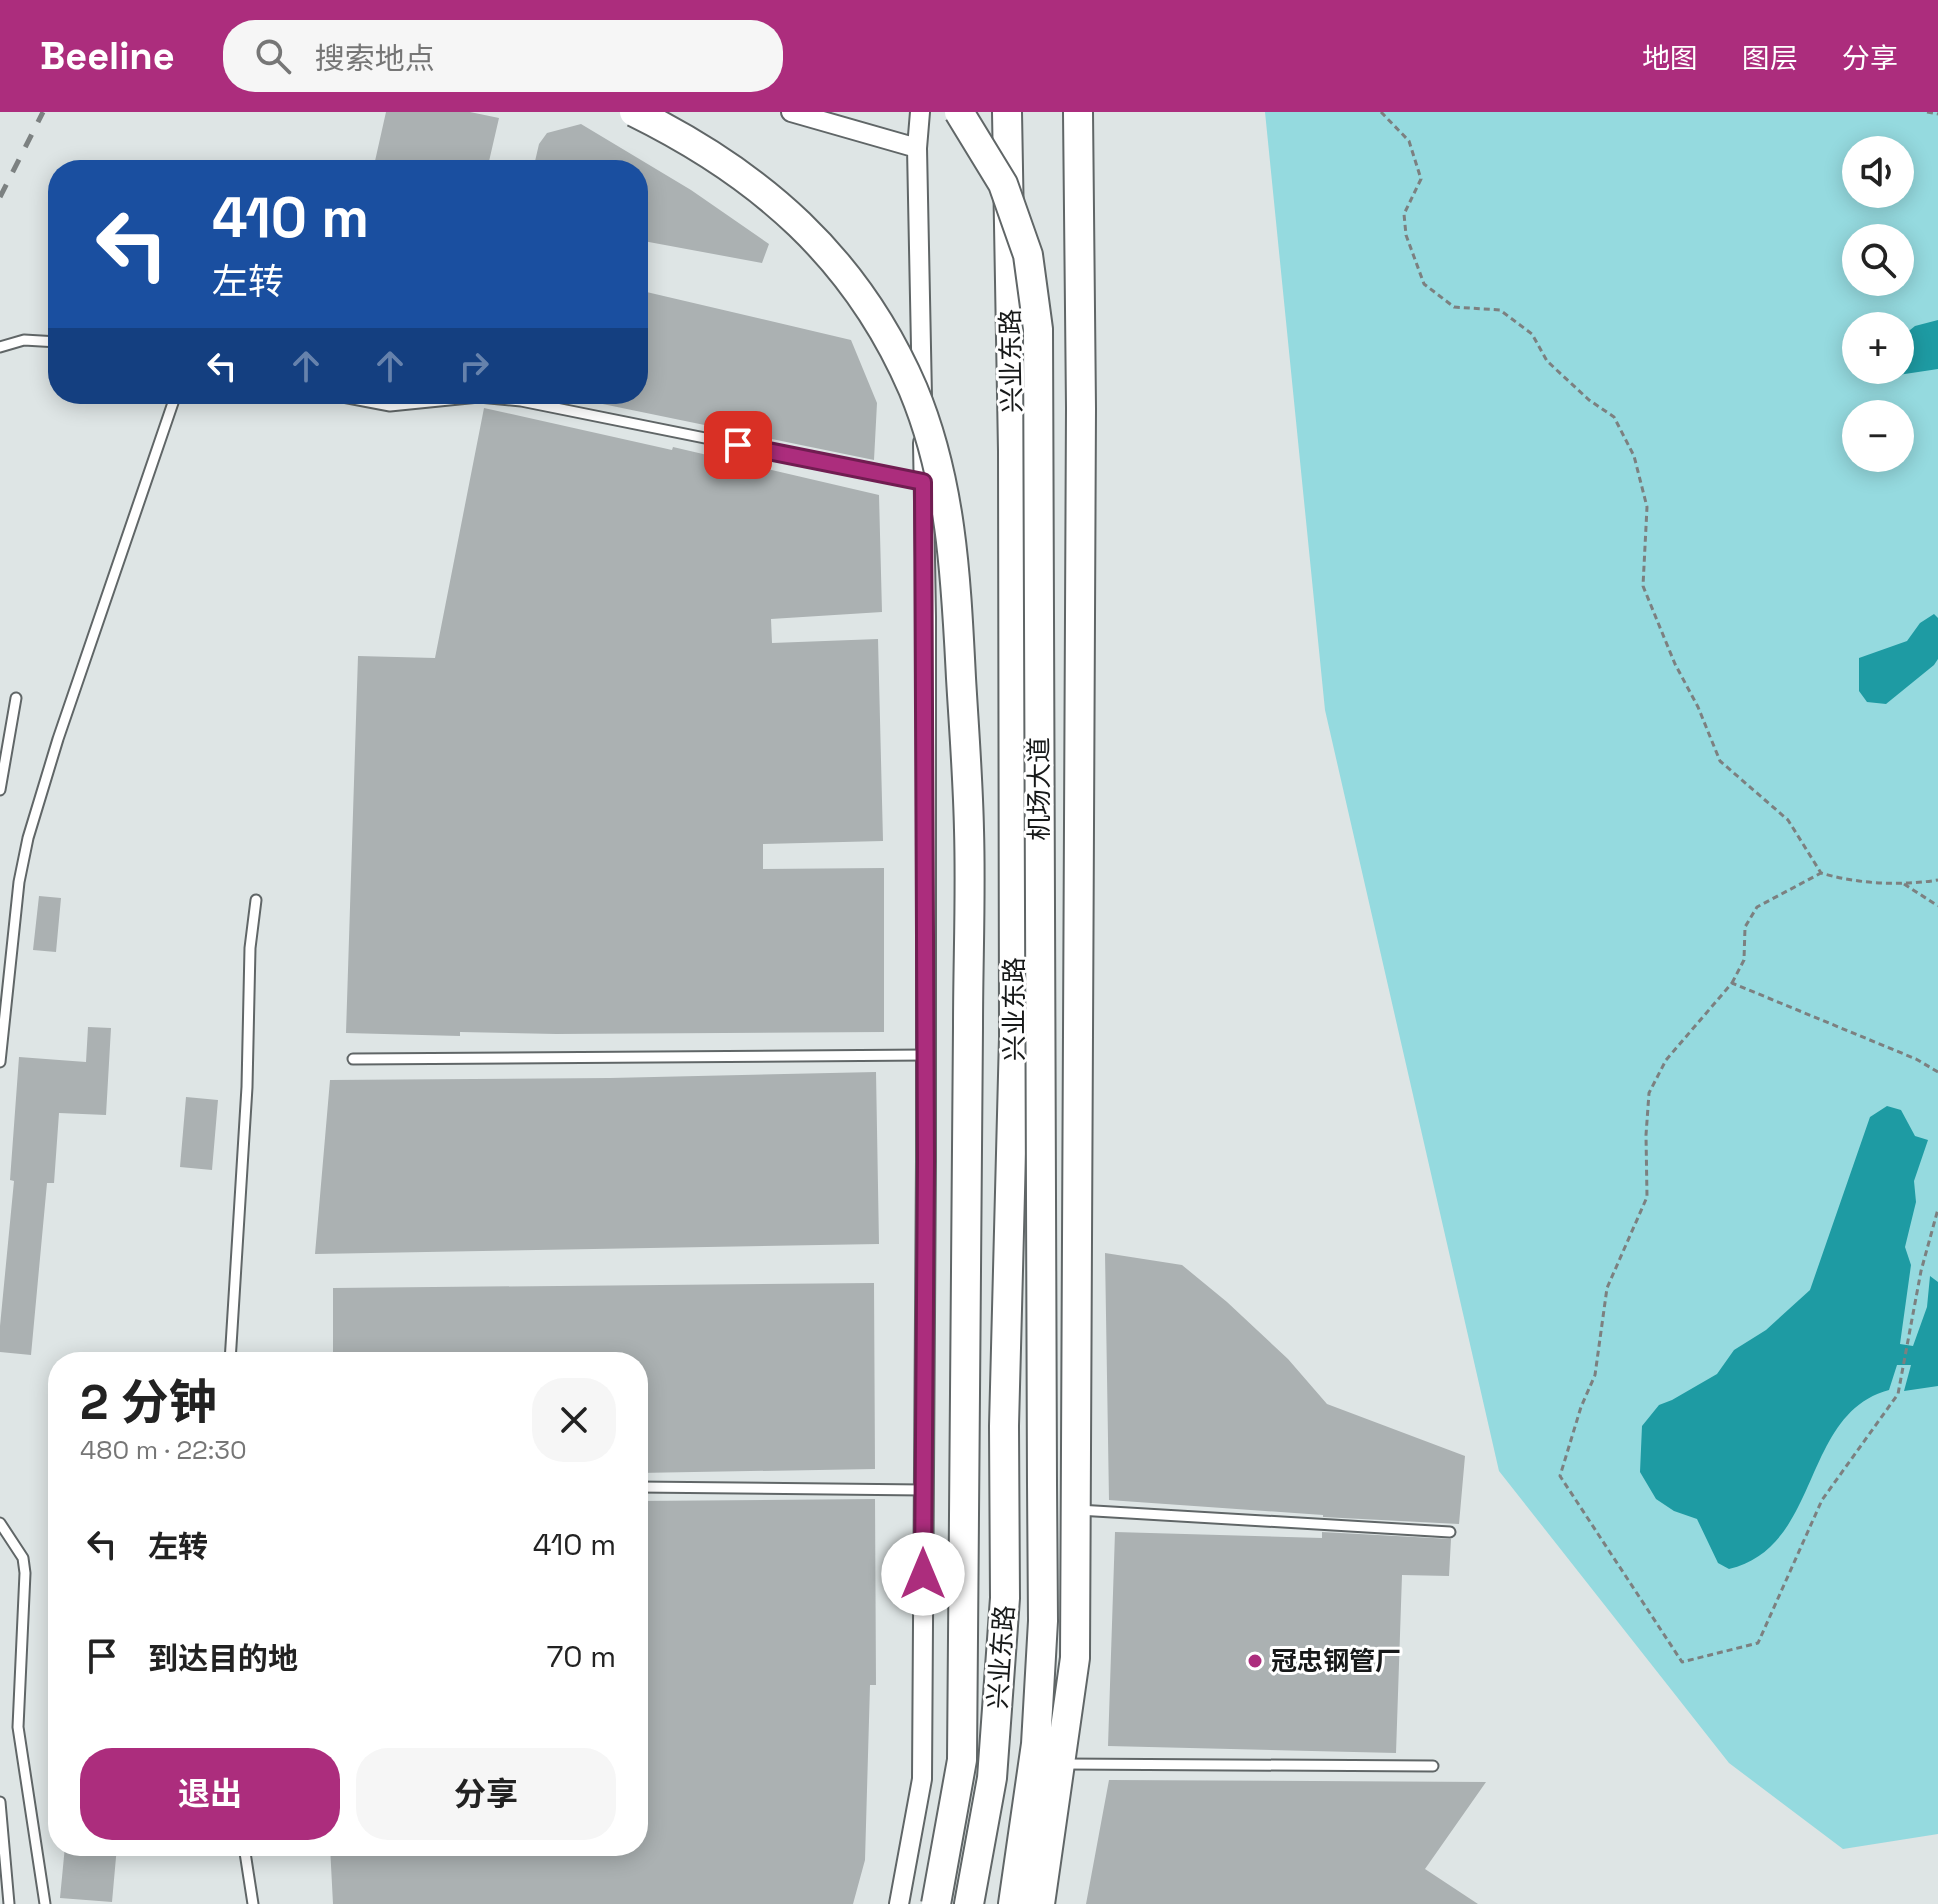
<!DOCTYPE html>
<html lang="zh">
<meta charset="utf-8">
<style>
:root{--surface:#fff;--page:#f6f6f6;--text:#222;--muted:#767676;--accent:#ac2d7d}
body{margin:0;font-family:"Space Grotesk","Noto Sans SC",sans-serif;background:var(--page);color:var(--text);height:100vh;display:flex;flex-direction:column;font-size:30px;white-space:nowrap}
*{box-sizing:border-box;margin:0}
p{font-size:26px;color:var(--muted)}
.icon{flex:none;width:44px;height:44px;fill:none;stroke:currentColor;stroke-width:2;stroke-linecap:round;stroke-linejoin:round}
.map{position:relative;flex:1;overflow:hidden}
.panel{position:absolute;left:48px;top:1240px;width:600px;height:504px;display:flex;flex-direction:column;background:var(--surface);border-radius:32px;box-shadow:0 4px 20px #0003}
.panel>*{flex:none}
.guide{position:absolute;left:48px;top:48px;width:600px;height:244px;border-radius:32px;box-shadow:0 4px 20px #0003;background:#1a4fa0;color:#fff;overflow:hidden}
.fabs{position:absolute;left:1842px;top:24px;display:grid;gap:16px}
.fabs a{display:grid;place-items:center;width:72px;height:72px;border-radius:50%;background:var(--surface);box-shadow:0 4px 20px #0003;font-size:40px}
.pin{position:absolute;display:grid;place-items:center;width:68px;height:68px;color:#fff;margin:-34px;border-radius:16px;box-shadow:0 4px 12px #0006}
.me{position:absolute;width:88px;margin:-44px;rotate:0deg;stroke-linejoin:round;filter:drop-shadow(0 0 6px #0008)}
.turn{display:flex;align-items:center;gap:28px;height:168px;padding:0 32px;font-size:36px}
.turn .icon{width:104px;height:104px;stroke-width:2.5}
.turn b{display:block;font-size:56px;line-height:68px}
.lanes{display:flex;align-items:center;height:76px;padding:0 32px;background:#0003;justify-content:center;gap:40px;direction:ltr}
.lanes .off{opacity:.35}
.round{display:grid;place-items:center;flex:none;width:84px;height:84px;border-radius:32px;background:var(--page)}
.headline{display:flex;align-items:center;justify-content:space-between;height:136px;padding:0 32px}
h1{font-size:48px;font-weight:700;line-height:60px}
.button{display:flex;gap:16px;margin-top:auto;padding:16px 32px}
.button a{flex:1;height:92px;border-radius:32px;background:var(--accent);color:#fff;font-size:32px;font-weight:700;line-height:92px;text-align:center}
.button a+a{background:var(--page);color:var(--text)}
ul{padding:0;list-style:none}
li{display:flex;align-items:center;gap:24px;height:112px;padding:0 32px}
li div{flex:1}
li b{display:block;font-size:30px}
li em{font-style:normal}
header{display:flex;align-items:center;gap:48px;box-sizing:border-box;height:112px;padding:0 40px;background:var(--accent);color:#fff}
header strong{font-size:38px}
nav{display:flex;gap:44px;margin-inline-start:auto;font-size:28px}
.search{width:560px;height:72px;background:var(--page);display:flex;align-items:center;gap:20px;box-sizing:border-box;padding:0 28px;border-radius:32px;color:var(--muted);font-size:30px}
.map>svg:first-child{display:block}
.green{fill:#95dadf;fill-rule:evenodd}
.water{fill:#1e9ba3}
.building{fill:#abb1b2}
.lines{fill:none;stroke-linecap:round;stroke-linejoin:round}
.service-casing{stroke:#606667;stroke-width:13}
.minor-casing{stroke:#606667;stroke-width:22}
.primary-casing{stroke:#606667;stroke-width:32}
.path{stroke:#7c8080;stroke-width:3;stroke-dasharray:6 4;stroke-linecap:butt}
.service{stroke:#fff;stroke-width:9}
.minor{stroke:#fff;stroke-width:18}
.primary{stroke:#fff;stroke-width:28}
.rail{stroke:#7c8181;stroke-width:5;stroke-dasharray:14 14;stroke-linecap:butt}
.primary-bridge-casing{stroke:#606667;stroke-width:32;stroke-linecap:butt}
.primary-bridge{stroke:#fff;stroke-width:28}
.route-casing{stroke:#701d51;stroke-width:20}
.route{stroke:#ac2d7d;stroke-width:14}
.poi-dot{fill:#ac2d7d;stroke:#fff;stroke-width:3}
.labels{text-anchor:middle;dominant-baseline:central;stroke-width:6;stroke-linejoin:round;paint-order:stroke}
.street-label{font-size:26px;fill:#171919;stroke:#fff}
.poi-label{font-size:26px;font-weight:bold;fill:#171919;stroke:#fff;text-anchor:start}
</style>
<header>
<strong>Beeline</strong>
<div class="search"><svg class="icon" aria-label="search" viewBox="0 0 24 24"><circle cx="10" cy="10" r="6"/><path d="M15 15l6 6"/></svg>搜索地点</div>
<nav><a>地图</a><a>图层</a><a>分享</a></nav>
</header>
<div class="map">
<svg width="1938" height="1792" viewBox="0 0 1938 1792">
<rect width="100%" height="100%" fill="#dee5e5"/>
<path class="green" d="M1265 0H1938V1722L1843 1737 1729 1651 1499 1359 1325 598ZM1856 38H1900V82H1856ZM1856 126H1900V170H1856ZM1856 214H1900V258H1856ZM1856 302H1900V346H1856Z"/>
<path class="water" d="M1938 208V257L1865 268 1870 258H1900V226L1915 214Z
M1934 502 1938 506V547L1934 553 1886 592 1867 590 1859 579V546L1907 529 1920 511Z
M1887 994 1901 998 1915 1024 1928 1028 1914 1069 1916 1090 1905 1135 1911 1153 1900 1232 1913 1234 1927 1195 1930 1164 1938 1170V1274L1904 1279 1911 1253H1897L1889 1278C1800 1302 1823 1434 1729 1457L1718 1451 1697 1407 1674 1399 1656 1387 1640 1360 1642 1314 1659 1293 1672 1288 1717 1262 1734 1238 1766 1218 1810 1178 1870 1005Z"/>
<path class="building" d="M386 0H470L499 6 487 58H373Z
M581 12 691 78 769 132 762 151 638 128V58H533L539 32 547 21Z
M638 178 851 228 877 291 874 348 588 289 589 282H638Z
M484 296 672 338 673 335 879 383 882 500 771 507 772 531 878 527 883 729 763 732V757L884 756V920L556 922 460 920V924L346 921 358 544 435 546Z
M39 784 61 786 56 840 33 838Z
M88 915 111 916 106 1003 59 1001 54 1071H47L31 1243 0 1240V1214L14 1069 10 1068 19 945 86 950Z
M876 960 879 1132 315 1142 330 968 610 966Z
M186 985 218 988 212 1058 180 1055Z
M1105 1141 1182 1153 1227 1190 1288 1247 1327 1292 1465 1344 1459 1412 1323 1405V1403L1109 1388Z
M874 1171 875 1357 638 1361V1250H333V1176Z
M875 1387 876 1573H870L865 1748 853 1792H333L330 1734H638V1389Z
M1115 1420 1322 1426V1420L1451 1427 1449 1464 1402 1463 1396 1641 1108 1634Z
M1109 1668 1486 1670 1425 1757 1478 1792H1086Z
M65 1734H117L112 1790 60 1786Z"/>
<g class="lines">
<defs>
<path id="service" d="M0 235 24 228 58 230
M327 282 390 294 479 285 521 289 923 370
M0 678 16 586
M353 947 926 943
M0 950 19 770 28 726 58 627 176 282
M230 1250 247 975 250 836 256 788
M638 1375 923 1378
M1078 1398 1450 1420
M0 1411 23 1446 25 1461 18 1615 45 1792
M1064 1652 1433 1654
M0 1690 9 1792
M244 1734 253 1792"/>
<path id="minor" d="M791 0 917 36
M920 0 917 36 922 285
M899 1792 922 1667 926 1049V505L923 331"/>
<path id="primary" d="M969 1792 992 1666 1005 1486 1004 1314 1014 925 1013 339 1007 0
M1013 1792 1036 1632 1043 1509 1042 1371
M1040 1792 1075 1546 1081 296 1078 0"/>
</defs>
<use href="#service" class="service-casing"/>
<use href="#minor" class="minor-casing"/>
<use href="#primary" class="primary-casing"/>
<path class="path" d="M1381 0 1409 29 1421 67 1404 102 1406 123 1424 172 1454 195 1500 198 1532 222 1547 249 1589 288 1614 305 1634 344 1647 395 1643 474 1675 552 1698 595 1720 649 1788 708 1821 761C1858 772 1900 774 1938 768
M1927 0 1938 2
M1904 772 1938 794
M1732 871 1744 848 1745 815 1757 795 1821 761
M1938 960 1916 947 1732 871 1666 948 1649 981 1646 1023 1647 1085 1607 1176 1595 1263 1581 1295 1560 1364 1682 1550 1758 1531 1822 1388 1898 1282 1921 1159 1938 1097"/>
<use href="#service" class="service"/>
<use href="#minor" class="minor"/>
<use href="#primary" class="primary"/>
<path class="rail" d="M0 85 43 0"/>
<defs>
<path id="primary-bridge" d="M634 0C760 62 856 145 913 277 952 370 956 468 961 566 964 617 968 668 969 718 971 784 968 850 968 915 966 1159 964 1404 962 1648L936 1792
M959 0 1003 72 1028 143 1038 217 1042 1371"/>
</defs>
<use href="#primary-bridge" class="primary-bridge-casing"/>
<use href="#primary-bridge" class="primary-bridge"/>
</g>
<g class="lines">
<defs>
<path id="route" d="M738 333 923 370 926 1049 923 1462"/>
</defs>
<use href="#route" class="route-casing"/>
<use href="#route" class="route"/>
</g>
<circle class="poi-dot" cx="1255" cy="1549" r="8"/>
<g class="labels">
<g class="street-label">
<text transform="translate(1011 249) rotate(-91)">兴业东路</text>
<text transform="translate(1039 677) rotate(-90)">机场大道</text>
<text transform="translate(1014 897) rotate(-90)">兴业东路</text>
<text transform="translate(1001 1545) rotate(-86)">兴业东路</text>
</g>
<g class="poi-label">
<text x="1271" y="1549">冠忠钢管厂</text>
</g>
</g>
</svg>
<div class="fabs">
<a><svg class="icon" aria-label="sound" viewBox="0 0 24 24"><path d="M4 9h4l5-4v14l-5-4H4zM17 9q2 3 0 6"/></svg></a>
<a><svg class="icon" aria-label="search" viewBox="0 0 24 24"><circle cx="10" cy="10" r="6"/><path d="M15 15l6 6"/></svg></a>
<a>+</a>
<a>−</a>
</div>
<div class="pin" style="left:738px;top:333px;background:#d93025"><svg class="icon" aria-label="arrive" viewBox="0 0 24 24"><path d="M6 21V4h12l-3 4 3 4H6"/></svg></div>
<svg class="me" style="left:923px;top:1462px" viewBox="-20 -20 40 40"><circle r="19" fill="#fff"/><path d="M0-13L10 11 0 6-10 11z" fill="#ac2d7d"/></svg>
<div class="guide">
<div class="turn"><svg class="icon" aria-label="left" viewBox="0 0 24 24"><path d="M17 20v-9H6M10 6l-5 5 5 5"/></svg><div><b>410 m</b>左转</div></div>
<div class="lanes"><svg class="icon" aria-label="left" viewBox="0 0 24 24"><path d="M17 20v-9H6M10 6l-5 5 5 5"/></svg><svg class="icon off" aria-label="ahead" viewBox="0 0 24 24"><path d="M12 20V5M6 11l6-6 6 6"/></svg><svg class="icon off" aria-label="ahead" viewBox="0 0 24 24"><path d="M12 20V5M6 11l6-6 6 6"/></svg><svg class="icon off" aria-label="right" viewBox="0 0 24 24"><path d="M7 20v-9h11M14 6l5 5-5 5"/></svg></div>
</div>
<section class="panel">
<div class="headline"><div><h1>2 分钟</h1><p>480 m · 22:30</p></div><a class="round"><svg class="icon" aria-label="close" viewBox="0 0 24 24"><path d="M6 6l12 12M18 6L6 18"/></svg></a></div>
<ul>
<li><svg class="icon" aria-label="left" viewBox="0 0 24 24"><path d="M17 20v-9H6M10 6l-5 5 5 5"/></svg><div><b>左转</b></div><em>410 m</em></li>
<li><svg class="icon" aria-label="arrive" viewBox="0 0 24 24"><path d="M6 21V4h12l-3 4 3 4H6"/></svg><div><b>到达目的地</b></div><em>70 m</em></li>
</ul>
<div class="button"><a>退出</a><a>分享</a></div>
</section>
</div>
